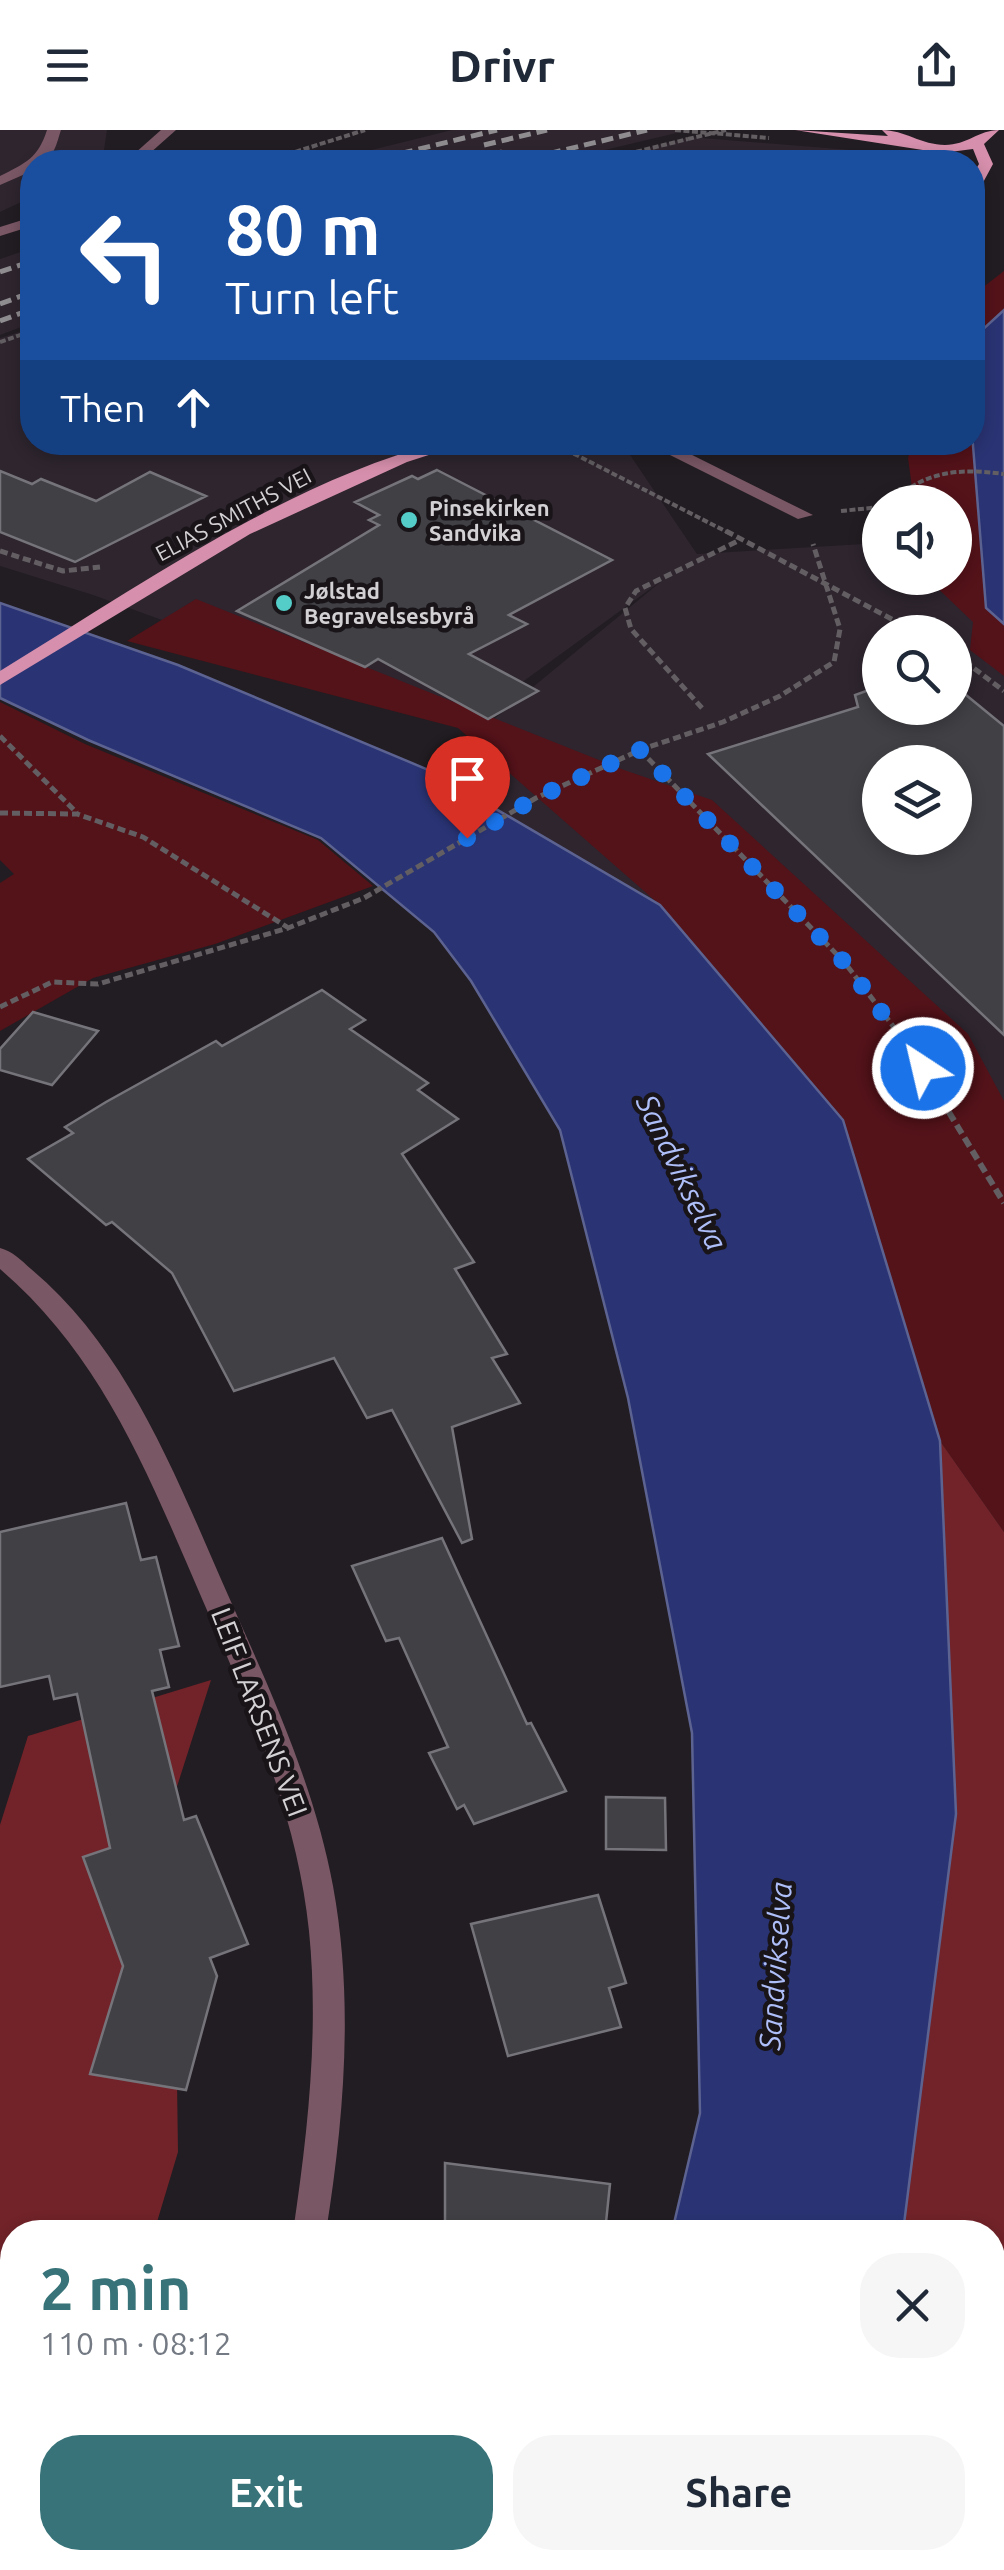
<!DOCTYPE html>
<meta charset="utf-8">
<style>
:root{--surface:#fff;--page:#f6f6f7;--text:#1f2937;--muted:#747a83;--accent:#377378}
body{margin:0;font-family:Ubuntu,sans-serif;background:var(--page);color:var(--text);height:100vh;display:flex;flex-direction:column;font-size:38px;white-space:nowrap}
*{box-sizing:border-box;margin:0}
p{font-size:32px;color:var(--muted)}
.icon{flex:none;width:55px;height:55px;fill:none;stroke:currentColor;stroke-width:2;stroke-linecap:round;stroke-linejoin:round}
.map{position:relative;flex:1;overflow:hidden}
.side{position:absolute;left:0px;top:2090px;width:1005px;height:350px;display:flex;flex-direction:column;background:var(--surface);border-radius:40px 40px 0 0;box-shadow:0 5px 15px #0003}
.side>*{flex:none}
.guide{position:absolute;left:20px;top:20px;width:965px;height:305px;border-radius:40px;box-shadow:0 5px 15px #0003;background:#1a4fa0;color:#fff;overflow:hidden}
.tools{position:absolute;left:862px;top:355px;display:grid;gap:20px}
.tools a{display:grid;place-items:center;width:110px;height:110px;border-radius:50%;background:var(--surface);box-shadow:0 5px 15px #0003;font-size:50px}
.pin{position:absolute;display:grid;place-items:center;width:85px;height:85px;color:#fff;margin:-102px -42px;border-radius:50% 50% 50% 0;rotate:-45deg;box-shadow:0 0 10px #0007}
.pin .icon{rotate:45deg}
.me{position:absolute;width:110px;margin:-55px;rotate:325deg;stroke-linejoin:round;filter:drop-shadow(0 0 8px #0008)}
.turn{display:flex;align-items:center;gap:35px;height:210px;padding:0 40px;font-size:45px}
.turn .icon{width:130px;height:130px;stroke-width:2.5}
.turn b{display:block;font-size:70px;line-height:85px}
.then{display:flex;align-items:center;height:95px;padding:0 40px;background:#0003;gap:20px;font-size:38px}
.round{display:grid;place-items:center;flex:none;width:105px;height:105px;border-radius:40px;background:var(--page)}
.overview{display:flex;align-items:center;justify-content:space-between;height:170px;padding:0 40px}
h1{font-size:60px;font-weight:700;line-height:75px;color:var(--accent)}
.action{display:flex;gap:20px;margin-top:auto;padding:20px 40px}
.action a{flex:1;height:115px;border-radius:40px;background:var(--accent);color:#fff;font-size:40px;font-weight:700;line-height:115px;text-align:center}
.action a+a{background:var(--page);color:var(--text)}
header{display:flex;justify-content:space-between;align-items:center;height:130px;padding:0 40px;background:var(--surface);font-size:45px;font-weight:700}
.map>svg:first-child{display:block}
.built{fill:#2e252e;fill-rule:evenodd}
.green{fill:#541219}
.forest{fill:#712329}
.water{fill:#2a3474;stroke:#5d6391;stroke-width:2.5}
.building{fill:#414045;stroke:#76747b;stroke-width:2.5;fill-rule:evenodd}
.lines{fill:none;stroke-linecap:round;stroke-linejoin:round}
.path-far2{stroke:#625e62;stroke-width:4;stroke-dasharray:6 2.5;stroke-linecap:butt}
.path-far1{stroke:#625e62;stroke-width:5;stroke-dasharray:8 4;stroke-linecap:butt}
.path{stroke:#625e62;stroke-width:6;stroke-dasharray:10 5;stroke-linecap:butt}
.minor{fill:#7a5765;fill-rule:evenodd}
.major{fill:#d68fac;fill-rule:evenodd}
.rail{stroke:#908d90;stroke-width:5;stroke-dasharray:12 6;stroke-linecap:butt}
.path-bridge{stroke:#625e62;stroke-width:4;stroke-dasharray:6 2.5;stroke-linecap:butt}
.route{stroke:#1a73e8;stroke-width:18;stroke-dasharray:0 32.4}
.poi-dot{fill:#54cdc8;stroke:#181418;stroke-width:4}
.labels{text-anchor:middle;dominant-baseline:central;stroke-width:9;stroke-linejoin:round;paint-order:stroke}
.far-poi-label{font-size:22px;font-weight:bold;fill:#d4d1d4;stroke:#181418;text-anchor:start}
.far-street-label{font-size:22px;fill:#d4d1d4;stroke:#181418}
.street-label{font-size:28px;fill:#d4d1d4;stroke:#181418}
.water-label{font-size:30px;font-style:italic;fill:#aebef8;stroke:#181418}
</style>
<header><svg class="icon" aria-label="menu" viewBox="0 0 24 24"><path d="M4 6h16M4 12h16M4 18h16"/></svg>Drivr<svg class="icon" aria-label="share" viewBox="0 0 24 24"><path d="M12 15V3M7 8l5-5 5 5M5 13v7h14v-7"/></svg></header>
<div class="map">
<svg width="1004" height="2440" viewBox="0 0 1004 2440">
<rect width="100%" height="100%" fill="#221d22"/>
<path class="built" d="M0 0H107L104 20 92 32H32V67L0 82Z
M452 0H689L555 32H323Z
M690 7 876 22 889 32H596Z
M32 118V193L0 205V129Z
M32 198V312L622 313 697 424 880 413V448H955L979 406 986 478 1004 494V1402L940 1311 843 990 660 775 431 641 664 449 459 598 93 465 0 436V208ZM880 502H955V578H880ZM880 632H955V708H880Z"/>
<path class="green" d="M1004 141V180L980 201 973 278V165Z
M973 303 986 478 1004 494V546L970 520 973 492 927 448H955V372H914L908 328 913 313 972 312Z
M196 469 624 640 712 670 968 904 1004 971V1402L940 1311 843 990 660 775 458 598 127 511Z
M0 572 85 614 318 710 373 756 215 814 93 848 0 901V753L14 744 0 730Z"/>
<path class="forest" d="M940 1311 1004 1402V2440H858L861 2428H992V2102H903L956 1684Z
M211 1550 173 1669 178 2022 154 2102H12V2428H58L55 2440H0V1695L28 1606Z"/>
<path class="water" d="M1004 180V494L986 478 972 303 981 201Z
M0 473 178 535 431 641 660 775 843 990 940 1311 956 1684 903 2102H672L700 1983 692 1603 628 1268 560 1000 471 851 434 802 321 708 88 610 0 568Z
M595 2428H861L858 2440H592Z"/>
<path class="building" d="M437 340 612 430 509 485 527 494 469 524 538 561 488 589 378 529 365 537 237 481 379 395 369 390 379 385 355 372 412 346 418 349Z
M0 341 32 354 41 349 96 371 150 342 206 366 75 432 0 402Z
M880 556V578H955V556L1004 596V905L708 624 858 577 855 565ZM880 632H955V708H880Z
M322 860 365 890 350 899 428 953 418 960 458 989 402 1024 474 1132 455 1139 507 1224 492 1228 520 1273 452 1297 472 1409 462 1413 392 1280 367 1288 334 1228 234 1261 172 1143 112 1092 106 1095 28 1029 73 1003 65 997 106 972 216 911 222 916Z
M33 882 98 901 52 955 0 940V919Z
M126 1373 141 1430 156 1427 179 1516 160 1520 169 1557 152 1561 184 1690 196 1686 248 1814 210 1828 217 1846 186 1960 90 1944 123 1836 83 1727 110 1718 77 1564 54 1569 49 1546 0 1557V1402Z
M442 1408 527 1594 531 1593 566 1661 474 1694 464 1675 457 1679 429 1623 448 1617 399 1508 386 1511 352 1436Z
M606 1667 665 1668 666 1720 606 1719Z
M598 1765 626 1853 609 1858 621 1897 508 1926 471 1794Z
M445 2033 610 2054 605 2102H445Z"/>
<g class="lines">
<path class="path-far2" d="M675 0 769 8
M263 32 365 0
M595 32 688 9
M0 212 32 201
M551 312 731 404
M890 372C927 341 957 338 1004 344
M841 381 880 377"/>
<path class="path-far1" d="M726 401 916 502
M0 421 63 441 100 437
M955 524 1004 561
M702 578 631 499 625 478 636 461 740 410
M0 606 77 683
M640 620 845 833 912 921
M0 683 77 684 143 707 287 797
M0 877 52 852 98 854 288 798 364 768 536 668 640 620 723 592 780 566 834 532 840 499 813 414"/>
<path class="path" d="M910 918 1004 1073"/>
<path class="minor" d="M47 0H61C55 18 54 32 32 32V41L0 55V46C26 33 38 28 47 0Z
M161 0H176L140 32H125Z
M32 87V96L0 106V97Z
M644 312H666L813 385 798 389Z
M0 1118C12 1121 21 1130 31 1139 130 1222 177 1350 228 1465 270 1560 314 1654 333 1756 354 1870 344 1989 326 2102H293C308 2002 319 1901 309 1801 297 1684 249 1577 203 1471 150 1349 104 1228 0 1139Z
M233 2428H269L267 2440H231Z"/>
<path class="major" d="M795 0 888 6 882 0C904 0 922 15 945 15 967 15 979 0 999 0L984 14 993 34 979 60 972 64V46L979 34 973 19 942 23Z
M440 312H469L407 332 250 404 0 555V541C140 456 281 355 440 312Z"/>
<path class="rail" d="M484 15 547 0
M366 32 497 0
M460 32 502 22
M514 32 647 0
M0 142 32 131
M0 174 32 162
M0 191 32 179"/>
<path class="path-bridge" d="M688 9 726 0"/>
</g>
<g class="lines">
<path class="route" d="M467 708 536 668 640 620 845 833 923 938"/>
</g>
<g class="poi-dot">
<circle cx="409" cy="390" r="10"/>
<circle cx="284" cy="473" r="10"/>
</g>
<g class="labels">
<g class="far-poi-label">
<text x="429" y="377">Pinsekirken<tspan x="429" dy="25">Sandvika</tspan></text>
<text x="304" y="460">Jølstad<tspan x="304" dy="25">Begravelsesbyrå</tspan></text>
</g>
<g class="far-street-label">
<text transform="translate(233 384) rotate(-28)">ELIAS SMITHS VEI</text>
</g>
<g class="street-label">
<text transform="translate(260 1582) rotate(69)">LEIF LARSENS VEI</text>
</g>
<g class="water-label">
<text transform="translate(682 1042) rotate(64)">Sandvikselva</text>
<text transform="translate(775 1836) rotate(-86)">Sandvikselva</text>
</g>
</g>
</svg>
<div class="tools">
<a><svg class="icon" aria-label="sound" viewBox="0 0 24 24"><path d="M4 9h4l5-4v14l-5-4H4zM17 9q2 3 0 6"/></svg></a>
<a><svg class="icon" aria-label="search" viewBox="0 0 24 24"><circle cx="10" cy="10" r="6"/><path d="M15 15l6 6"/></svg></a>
<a><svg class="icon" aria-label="layers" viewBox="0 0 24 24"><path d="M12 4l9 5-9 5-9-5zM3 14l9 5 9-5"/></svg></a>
</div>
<div class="pin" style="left:467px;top:708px;background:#d93025"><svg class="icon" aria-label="arrive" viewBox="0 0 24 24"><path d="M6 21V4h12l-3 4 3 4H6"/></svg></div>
<svg class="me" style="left:923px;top:938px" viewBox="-20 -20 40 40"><circle r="17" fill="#1a73e8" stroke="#fff" stroke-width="3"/><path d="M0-11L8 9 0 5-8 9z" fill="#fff"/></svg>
<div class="guide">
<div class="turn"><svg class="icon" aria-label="left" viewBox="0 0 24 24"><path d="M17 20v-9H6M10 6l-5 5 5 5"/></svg><div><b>80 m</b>Turn left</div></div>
<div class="then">Then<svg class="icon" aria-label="ahead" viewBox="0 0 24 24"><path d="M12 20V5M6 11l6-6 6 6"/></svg></div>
</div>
<section class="side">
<div class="overview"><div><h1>2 min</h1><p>110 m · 08:12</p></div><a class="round"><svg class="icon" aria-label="close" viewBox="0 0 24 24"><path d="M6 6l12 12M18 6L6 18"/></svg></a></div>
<div class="action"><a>Exit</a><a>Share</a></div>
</section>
</div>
